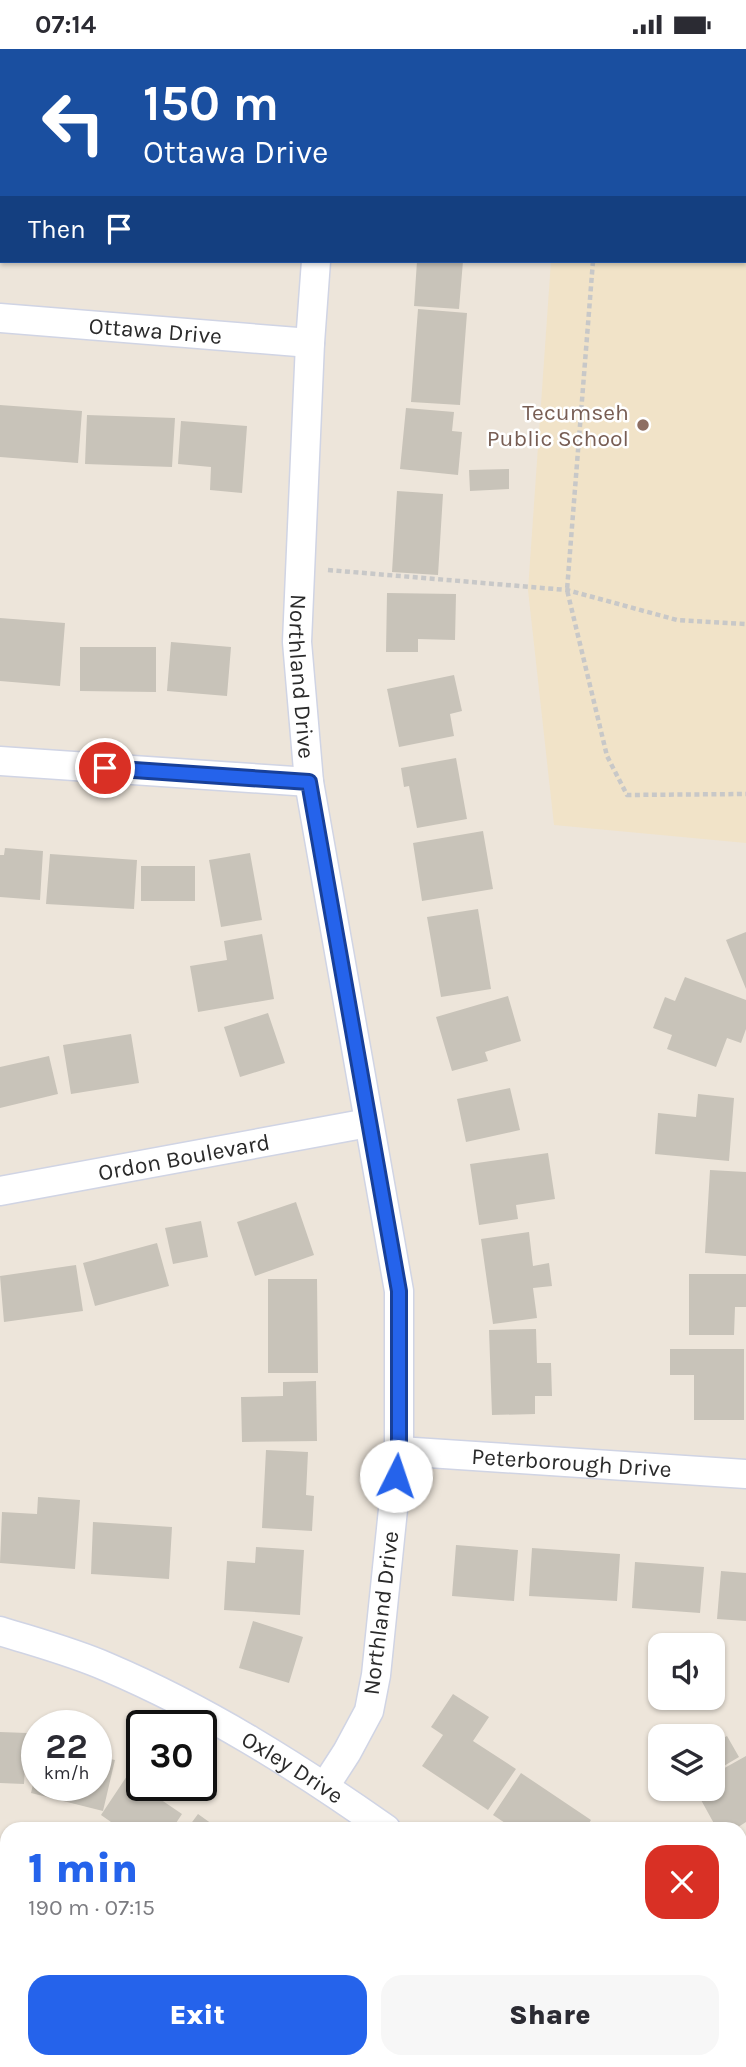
<!DOCTYPE html>
<meta charset="utf-8">
<style>
:root{--surface:#fff;--page:#f7f7f7;--text:#2b2b33;--muted:#7c7c81;--accent:#2563eb}
body{margin:0;font-family:Karla,sans-serif;background:var(--page);color:var(--text);height:100vh;display:flex;flex-direction:column;font-size:26px;white-space:nowrap}
*{box-sizing:border-box;margin:0}
p{font-size:23px;color:var(--muted)}
.icon{flex:none;width:38px;height:38px;fill:none;stroke:currentColor;stroke-width:2;stroke-linecap:round;stroke-linejoin:round}
.map{position:relative;flex:1;overflow:hidden}
.details{position:absolute;left:0px;top:1773px;width:747px;height:247px;display:flex;flex-direction:column;background:var(--surface);border-radius:21px 21px 0 0;box-shadow:0 2px 5px #0004}
.details>*{flex:none}
.guide{position:absolute;left:0px;top:0px;width:747px;height:214px;box-shadow:0 2px 5px #0004;background:#1a4fa0;color:#fff;overflow:hidden}
.buttons{position:absolute;left:648px;top:1584px;display:grid;gap:14px}
.buttons a{display:grid;place-items:center;width:77px;height:77px;border-radius:14px;background:var(--surface);box-shadow:0 2px 5px #0004;font-size:35px}
.speed{position:absolute;left:21px;top:1661px;display:flex;gap:14px;font-size:35px;font-weight:700;text-align:center}
.speed>*{display:grid;place-content:center;width:91px;height:91px;border-radius:50%;background:var(--surface);box-shadow:0 2px 5px #0004;line-height:1}
.speed small{font-size:18px;font-weight:400}
.speed .limit{border:4px solid #111;border-radius:10px;background:#fff;color:#111}
.pin{position:absolute;display:grid;place-items:center;width:60px;height:60px;color:#fff;margin:-30px;border:4px solid #fff;border-radius:50%;box-shadow:0 2px 7px #0007}
.me{position:absolute;width:77px;margin:-38px;rotate:4deg;stroke-linejoin:round;filter:drop-shadow(0 0 5px #0008)}
.turn{display:flex;align-items:center;gap:24px;height:147px;padding:0 28px;font-size:32px}
.turn .icon{width:91px;height:91px;stroke-width:2.5}
.turn b{display:block;font-size:49px;line-height:60px}
.then{display:flex;align-items:center;height:66px;padding:0 28px;background:#0003;gap:14px;font-size:26px}
.round{display:grid;place-items:center;flex:none;width:74px;height:74px;border-radius:21px;background:var(--page)}
.head{display:flex;align-items:center;justify-content:space-between;height:119px;padding:0 28px}
h1{font-size:42px;font-weight:800;line-height:52px;color:var(--accent)}
.button{display:flex;gap:14px;margin-top:auto;padding:14px 28px}
.button a{flex:1;height:80px;border-radius:21px;background:var(--accent);color:#fff;font-size:28px;font-weight:800;line-height:80px;text-align:center}
.button a+a{background:var(--page);color:var(--text)}
.status{display:flex;justify-content:space-between;align-items:center;height:49px;padding:0 35px;background:var(--surface);direction:ltr}
.status svg{height:19px;fill:currentColor}
.map>svg:first-child{display:block}
.education{fill:#f1e3c8}
.building{fill:#c8c3b9}
.lines{fill:none;stroke-linecap:round;stroke-linejoin:round}
.minor-casing{stroke:#d0d4e4;stroke-width:31}
.path{stroke:#c8c8c8;stroke-width:4.5;stroke-dasharray:5 3.5;stroke-linecap:butt}
.minor{stroke:#fff;stroke-width:28}
.route-casing{stroke:#184099;stroke-width:18}
.route{stroke:#2563eb;stroke-width:12}
.education-dot{fill:#8d6e63;stroke:#fff;stroke-width:2.5}
.labels{text-anchor:middle;dominant-baseline:central;stroke-width:5;stroke-linejoin:round;paint-order:stroke}
.street-label{font-size:23px;fill:#2a2a2a;stroke:#fff}
.education-label{font-size:23px;fill:#785e54;stroke:#fff;text-anchor:end}
</style>
<div class="status"><b>07:14</b><svg viewBox="0 0 49 12"><path d="M0 12V9h3v3zM5 12V6h3v6zM10 12V3h3v9zM15 12V0h3v12zM26 1h20v11H26zM47 4h2v5h-2z"/></svg></div>
<div class="map">
<svg width="746" height="2018" viewBox="0 0 746 2018">
<rect width="100%" height="100%" fill="#ede5da"/>
<path class="education" d="M567 0H746V794L554 776 528 541 551 212H746V2H566Z"/>
<path class="building" d="M417 212H463L459 260 414 257Z
M418 260 467 264 460 356 411 353Z
M0 356 82 362 78 414 0 408Z
M406 359 454 363 452 382 462 383 458 426 400 420Z
M87 366 175 369 172 418 85 415Z
M181 372 247 377 242 444 210 441 211 418 178 415Z
M509 420V440L470 442 469 421Z
M397 442 443 445 438 526 392 523Z
M387 544 456 545 455 591 418 590V603H386Z
M0 569 65 574 60 637 0 632Z
M171 593 231 598 227 647 167 642Z
M80 598H156V643L80 642Z
M454 626 462 662 450 665 454 687 399 698 387 640Z
M456 709 467 770 417 779 409 737 404 738 401 719Z
M483 782 493 840 422 852 413 794Z
M5 799 43 802 40 851 0 848V806H4Z
M250 804 262 871 221 878 209 811Z
M50 805 137 811 134 860 46 855Z
M141 817H195V852H141Z
M478 860 491 940 441 948 427 868Z
M746 883V940L726 891Z
M262 885 274 950 198 963 190 917 227 911 224 892Z
M685 928 746 951V980L741 994 727 989 716 1018 667 1000 672 986 653 979 665 948 675 952Z
M508 947 521 992 485 1003 488 1012 452 1022 436 968Z
M268 964 285 1014 240 1028 224 978Z
M131 985 139 1034 71 1045 63 996Z
M49 1007 58 1045 0 1059V1018Z
M510 1039 520 1081 466 1093 457 1050Z
M698 1045 734 1049 729 1112 655 1105 658 1064 696 1068Z
M548 1104 555 1150 516 1156 518 1170 479 1176 470 1115Z
M710 1121 746 1123V1207L705 1204Z
M296 1153 314 1206 255 1227 237 1173Z
M201 1172 208 1208 173 1215 165 1179Z
M529 1183 533 1217 549 1214 552 1237 533 1239 537 1269 493 1275 481 1190Z
M157 1194 169 1237 95 1257 83 1214Z
M76 1216 83 1262 4 1273 0 1227Z
M689 1225H746V1258H735L734 1286H689Z
M268 1230H317L318 1324H268Z
M536 1280 537 1314H551L552 1347H535V1365L492 1366 489 1281Z
M670 1300H744V1371H694V1326H670Z
M316 1332 317 1392 242 1393 241 1348 283 1347V1333Z
M266 1401 308 1403 306 1446 314 1447 312 1482 262 1479Z
M38 1448 80 1451 75 1520 0 1514 2 1463 37 1465Z
M93 1473 172 1478 169 1530 91 1525Z
M456 1496 518 1501 514 1552 452 1547Z
M256 1498 304 1501 300 1566 224 1561 227 1512 255 1514Z
M532 1499 620 1505 617 1552 529 1547Z
M635 1513 704 1518 700 1564 632 1559Z
M721 1522 746 1524V1572L717 1570Z
M253 1572 303 1588 289 1634 239 1619Z
M453 1645 489 1668 473 1692 516 1720 488 1761 422 1717 443 1686 431 1678Z
M0 1683 27 1684 24 1735 0 1734Z
M727 1687 739 1708 712 1724V1695Z
M96 1707 115 1711 103 1762 31 1744 36 1722 37 1736H96Z
M746 1707V1773L735 1780H717L695 1740H712V1726Z
M129 1724 142 1732V1736H147L157 1743 154 1746 182 1765 172 1780H121L101 1766Z
M521 1724 591 1771 585 1780H514L493 1766Z
M198 1765 219 1780H187Z
M0 1915H4L2 1945H0Z
M166 2012H215L210 2018H161Z
M444 2012H541L537 2018H447L442 2015Z
M545 2012H564L572 2018H541Z"/>
<g class="lines">
<defs>
<g id="minor">
<path d="M331 2V0"/>
<path id="s1" d="M316 212 310 294 297 593 309 733 399 1242V1402L376 1626 369 1662 347 1703 325 1737"/>
<path id="s2" d="M0 269 310 294"/>
<path d="M0 712 309 733"/>
<path id="s3" d="M0 1142 368 1074"/>
<path id="s4" d="M399 1402 746 1425"/>
<path id="s5" d="M0 1582C35 1593 73 1603 107 1618 206 1660 298 1718 386 1780"/>
<path d="M740 1943 746 1934"/>
<path d="M718 2012 726 2018"/>
</g>
</defs>
<use href="#minor" class="minor-casing"/>
<path class="path" d="M610 2 611 0
M593 212 567 541 607 707 627 746 746 745
M328 521 567 541 677 571 746 575"/>
<use href="#minor" class="minor"/>
</g>
<g class="lines">
<defs>
<path id="route" d="M105 719 309 733 399 1242V1402L396 1427"/>
</defs>
<use href="#route" class="route-casing"/>
<use href="#route" class="route"/>
</g>
<circle class="education-dot" cx="643" cy="376" r="7"/>
<g class="labels">
<g class="street-label">
<text stroke="none"><textPath href="#s2" startOffset="156">Ottawa Drive</textPath></text>
<text stroke="none"><textPath href="#s1" startOffset="416">Northland Drive</textPath></text>
<text stroke="none"><textPath href="#s3" startOffset="187">Ordon Boulevard</textPath></text>
<text stroke="none"><textPath href="#s4" startOffset="173">Peterborough Drive</textPath></text>
<text transform="translate(381 1564) rotate(-83)">Northland Drive</text>
<text stroke="none"><textPath href="#s5" startOffset="324">Oxley Drive</textPath></text>
</g>
<g class="education-label">
<text x="629" y="363">Tecumseh<tspan x="629" dy="26">Public School</tspan></text>
</g>
</g>
</svg>
<div class="buttons">
<a><svg class="icon" aria-label="sound" viewBox="0 0 24 24"><path d="M4 9h4l5-4v14l-5-4H4zM17 9q2 3 0 6"/></svg></a>
<a><svg class="icon" aria-label="layers" viewBox="0 0 24 24"><path d="M12 4l9 5-9 5-9-5zM3 14l9 5 9-5"/></svg></a>
</div>
<div class="speed"><div>22<small>km/h</small></div><div class="limit">30</div></div>
<div class="pin" style="left:105px;top:719px;background:#d93025"><svg class="icon" aria-label="arrive" viewBox="0 0 24 24"><path d="M6 21V4h12l-3 4 3 4H6"/></svg></div>
<svg class="me" style="left:396px;top:1427px" viewBox="-20 -20 40 40"><circle r="19" fill="#fff"/><path d="M0-13L10 11 0 6-10 11z" fill="#2563eb"/></svg>
<div class="guide">
<div class="turn"><svg class="icon" aria-label="left" viewBox="0 0 24 24"><path d="M17 20v-9H6M10 6l-5 5 5 5"/></svg><div><b>150 m</b>Ottawa Drive</div></div>
<div class="then">Then<svg class="icon" aria-label="arrive" viewBox="0 0 24 24"><path d="M6 21V4h12l-3 4 3 4H6"/></svg></div>
</div>
<section class="details">
<div class="head"><div><h1>1 min</h1><p>190 m · 07:15</p></div><a class="round" style="background:#d93025;color:#fff"><svg class="icon" aria-label="close" viewBox="0 0 24 24"><path d="M6 6l12 12M18 6L6 18"/></svg></a></div>
<div class="button"><a>Exit</a><a>Share</a></div>
</section>
</div>
